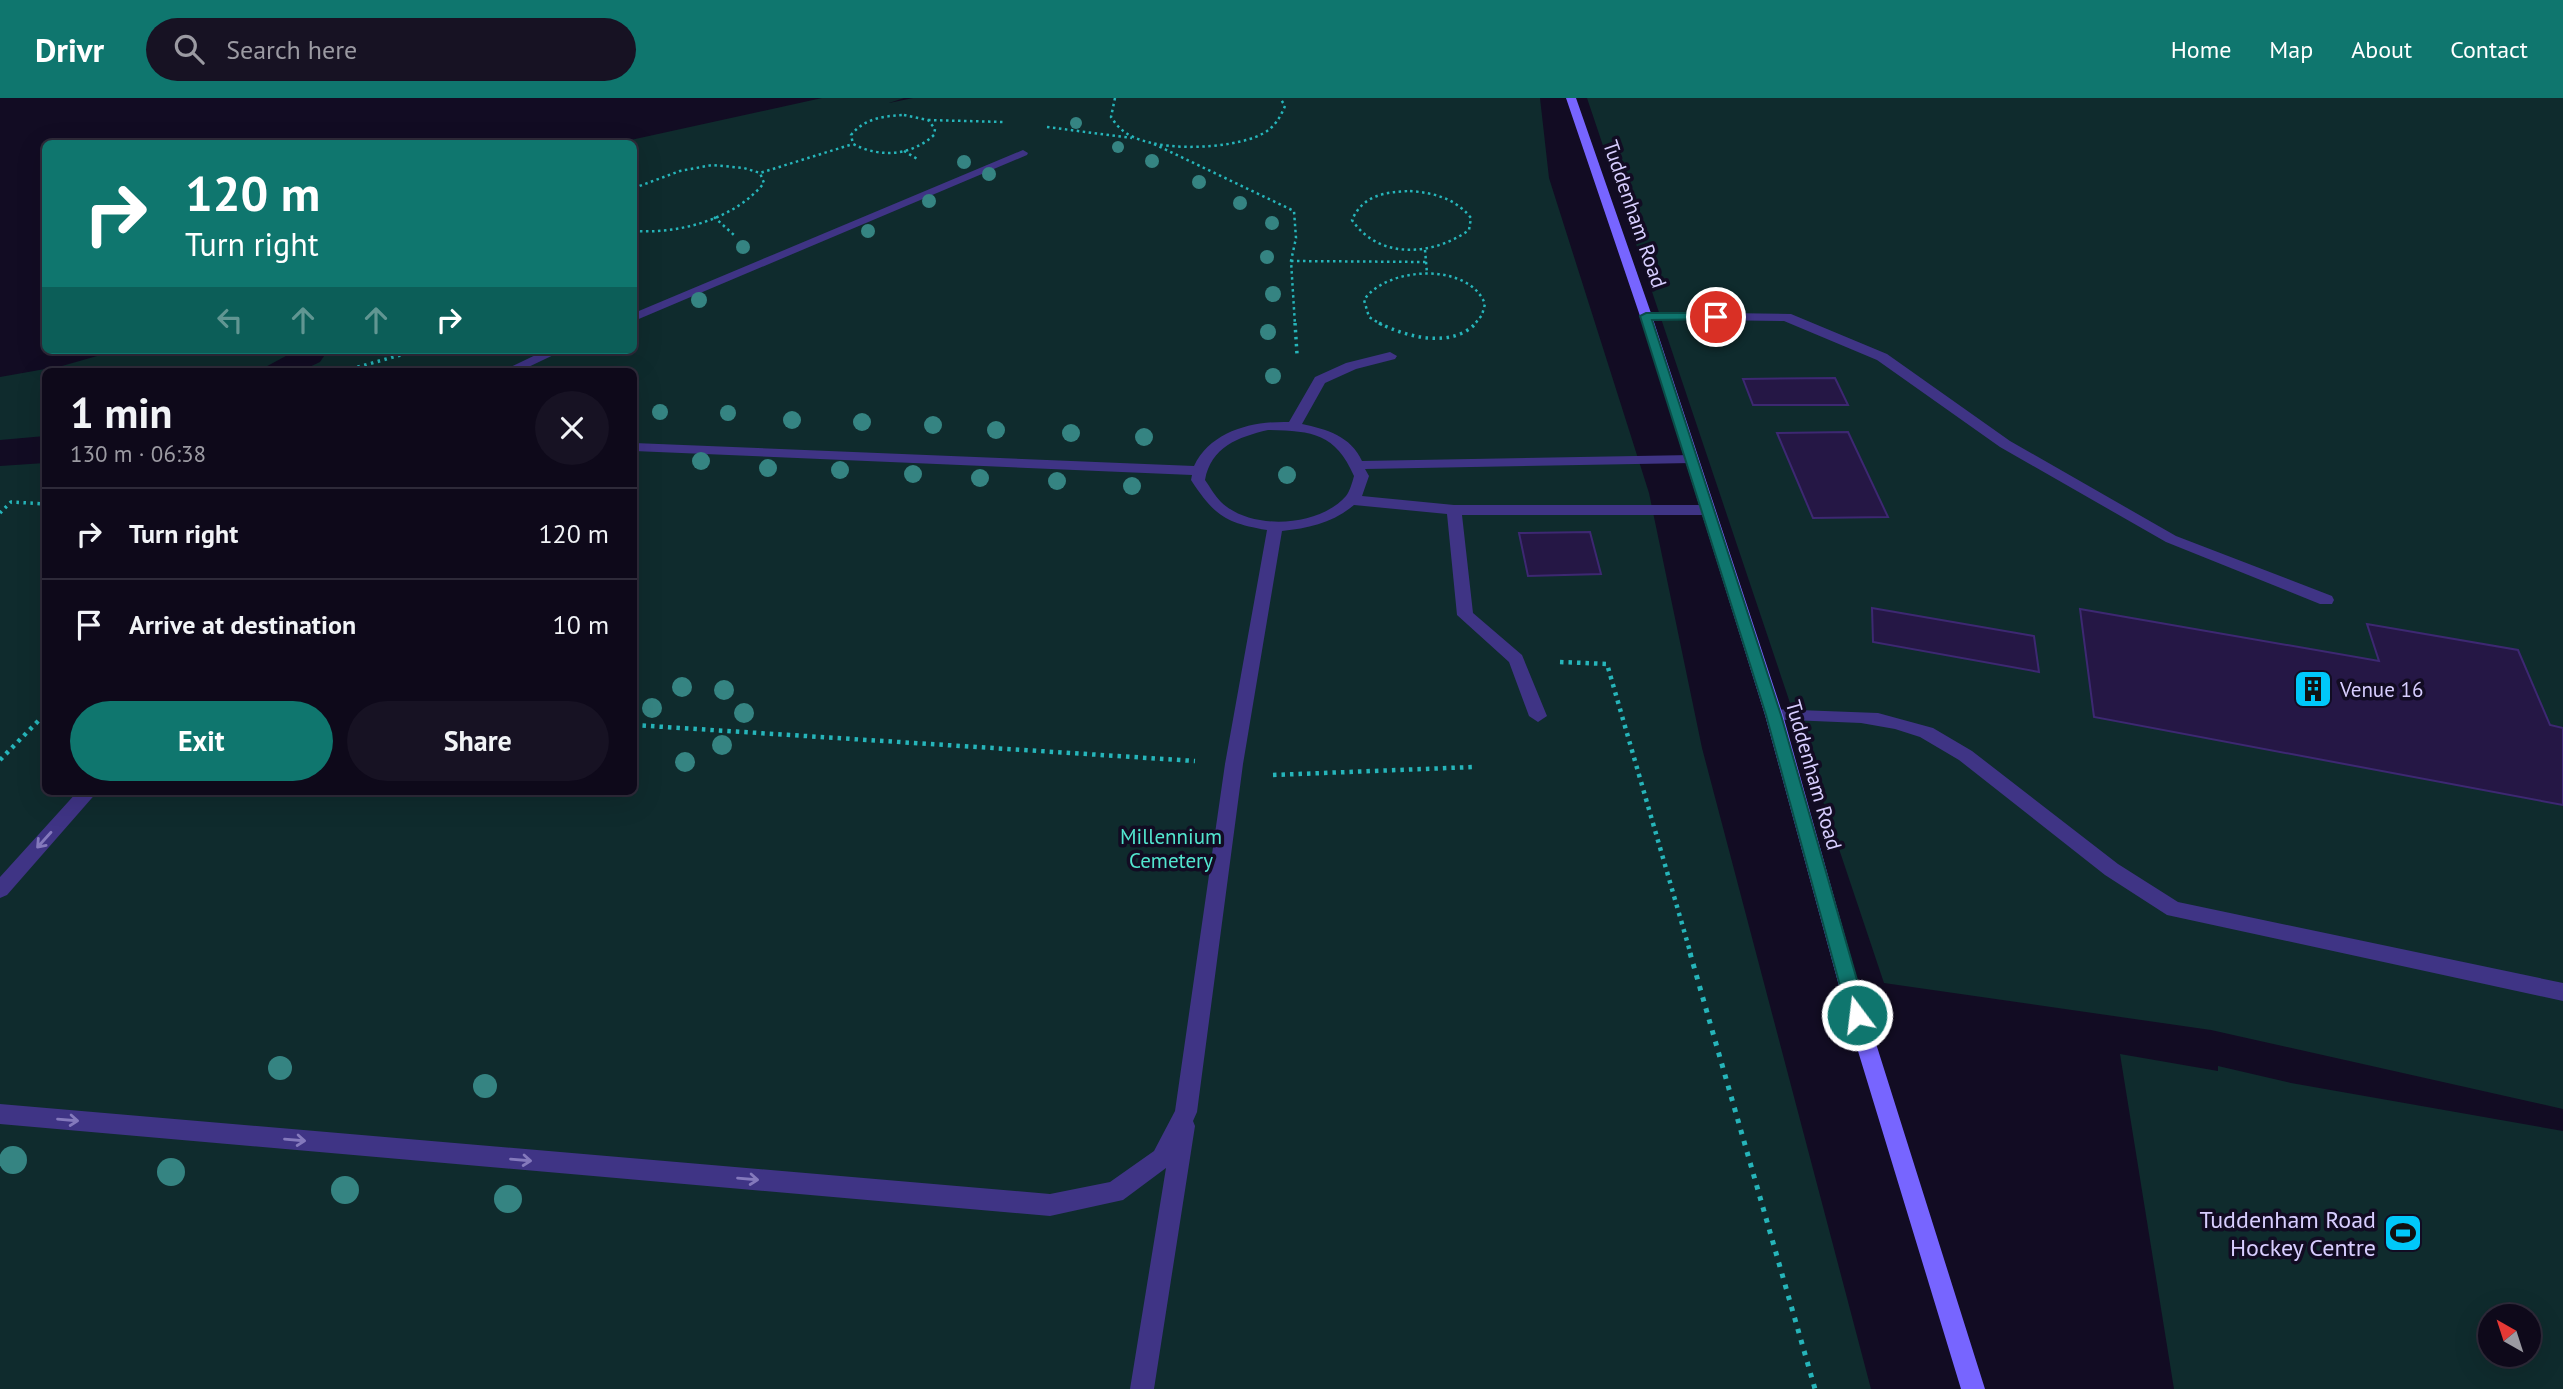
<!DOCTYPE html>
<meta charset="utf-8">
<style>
:root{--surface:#0e091a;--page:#171223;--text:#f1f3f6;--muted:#9b9aa2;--line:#2e2a39;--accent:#0f766e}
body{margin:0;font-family:"PT Sans",sans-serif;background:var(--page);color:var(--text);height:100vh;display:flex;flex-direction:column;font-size:26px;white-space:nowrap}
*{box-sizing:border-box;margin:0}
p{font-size:23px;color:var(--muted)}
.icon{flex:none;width:38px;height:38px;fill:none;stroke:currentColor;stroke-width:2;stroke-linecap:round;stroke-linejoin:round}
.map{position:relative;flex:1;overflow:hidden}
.side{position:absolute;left:42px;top:270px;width:595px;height:427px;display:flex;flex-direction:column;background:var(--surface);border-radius:10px;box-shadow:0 7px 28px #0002,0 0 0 2px var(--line)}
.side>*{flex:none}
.banner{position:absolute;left:42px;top:42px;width:595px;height:214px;border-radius:10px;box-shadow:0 7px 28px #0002,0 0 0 2px var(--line);background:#0f766e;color:#fff;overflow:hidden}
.needle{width:46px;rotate:321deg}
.fabs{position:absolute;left:2478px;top:1206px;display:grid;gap:14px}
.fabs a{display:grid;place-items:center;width:63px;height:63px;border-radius:50%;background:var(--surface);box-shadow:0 7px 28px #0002,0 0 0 2px var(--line);font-size:35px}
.pin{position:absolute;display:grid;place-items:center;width:60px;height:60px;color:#fff;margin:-30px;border:4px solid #fff;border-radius:50%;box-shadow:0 2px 7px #0007}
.me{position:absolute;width:77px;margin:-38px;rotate:345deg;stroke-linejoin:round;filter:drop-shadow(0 0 5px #0008)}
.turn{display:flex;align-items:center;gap:24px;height:147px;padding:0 28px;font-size:32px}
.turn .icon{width:91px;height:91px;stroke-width:2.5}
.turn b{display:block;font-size:49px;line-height:60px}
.lanes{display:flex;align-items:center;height:66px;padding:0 28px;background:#0003;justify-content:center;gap:35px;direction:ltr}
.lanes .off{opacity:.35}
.round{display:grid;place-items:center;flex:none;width:74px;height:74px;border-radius:37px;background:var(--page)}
.head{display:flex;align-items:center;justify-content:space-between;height:119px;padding:0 28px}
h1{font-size:42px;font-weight:800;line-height:52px}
.cta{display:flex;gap:14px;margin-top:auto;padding:14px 28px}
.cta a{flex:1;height:80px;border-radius:42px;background:var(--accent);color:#fff;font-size:28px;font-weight:800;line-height:80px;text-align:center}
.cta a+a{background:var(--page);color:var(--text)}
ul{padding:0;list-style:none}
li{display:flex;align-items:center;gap:21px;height:91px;padding:0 28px;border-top:2px solid var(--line)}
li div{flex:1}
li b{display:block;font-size:26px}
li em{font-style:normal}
header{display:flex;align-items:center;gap:42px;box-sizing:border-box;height:98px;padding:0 35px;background:var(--accent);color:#fff}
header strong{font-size:33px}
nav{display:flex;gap:38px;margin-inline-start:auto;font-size:24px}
.search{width:490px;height:63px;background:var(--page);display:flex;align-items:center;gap:18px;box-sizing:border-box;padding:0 24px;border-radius:38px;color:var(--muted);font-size:26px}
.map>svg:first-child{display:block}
.green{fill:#0f2b2d;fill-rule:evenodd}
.building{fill:#251745;stroke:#3d2872;stroke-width:2}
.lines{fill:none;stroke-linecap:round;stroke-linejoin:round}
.path-far3{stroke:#26b5ba;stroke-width:2.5;stroke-dasharray:2.5 3.5;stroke-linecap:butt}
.path-far2{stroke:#26b5ba;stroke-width:3.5;stroke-dasharray:2.5 4.5;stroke-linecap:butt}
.path-far1{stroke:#26b5ba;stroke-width:4.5;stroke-dasharray:3.5 5;stroke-linecap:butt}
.path{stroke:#26b5ba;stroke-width:5;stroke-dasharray:4.5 7;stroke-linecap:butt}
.lane{fill:#3f3485;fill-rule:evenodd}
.secondary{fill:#7765ff;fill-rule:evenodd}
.tree{fill:#358482}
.oneway{stroke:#8479bc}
.route{fill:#0f766e;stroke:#0a4d48;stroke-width:2}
.labels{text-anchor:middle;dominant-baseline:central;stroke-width:7;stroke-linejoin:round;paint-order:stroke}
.street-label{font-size:21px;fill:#d8ceff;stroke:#120c23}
.poi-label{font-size:21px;fill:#d8ceff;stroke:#120c23;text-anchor:start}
.park-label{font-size:21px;fill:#52e6cf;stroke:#120c23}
.near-poi-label{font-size:24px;fill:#d8ceff;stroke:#120c23;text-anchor:end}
</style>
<header>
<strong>Drivr</strong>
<div class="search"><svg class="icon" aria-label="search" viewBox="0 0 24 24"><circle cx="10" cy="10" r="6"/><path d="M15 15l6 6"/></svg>Search here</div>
<nav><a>Home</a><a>Map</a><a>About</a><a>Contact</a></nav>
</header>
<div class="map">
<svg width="2563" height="1291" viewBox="0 0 2563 1291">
<rect width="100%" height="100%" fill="#120c23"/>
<path class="green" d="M822 0H904L889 5 913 0H1540L1549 80 1649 395 1702 650 1871 1291H0V368L45 365 46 693H634V273H301L320 264 328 252H634V46L617 45Z
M1587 0H2563V1011L2211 932 1884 885Z
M118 252H297L258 273H46L45 338 0 342V279L62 268Z
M2120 956 2218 973V968L2291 985 2563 1033V1291H2174ZM2490 1218H2529V1256H2490Z"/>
<path class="building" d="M1835 280 1848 307H1753L1743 281Z
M1848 334 1888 419 1813 420 1777 335Z
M1590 434 1601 476 1528 478 1519 435Z
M1872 510 2034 538 2039 574 1873 544Z
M2080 511 2379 563 2367 526 2518 552 2550 627 2563 630V707L2094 619Z"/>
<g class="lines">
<path class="path-far3" d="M1115 0 1111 19C1114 23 1117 28 1121 31 1147 56 1232 52 1262 36 1274 30 1280 20 1285 8L1280 0
M904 17 928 22 935 31 934 37C911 58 880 60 853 46L851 37C865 20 884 18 904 17Z
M928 22 1004 24
M1047 29 1132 40
M1154 46 1294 113 1296 140 1291 163 1295 227
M904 53 919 62
M634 90 680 73 712 67 744 70 760 75 853 46
M1410 93C1434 95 1455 100 1471 120L1469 132C1433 158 1379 162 1352 122 1363 97 1385 94 1410 93Z
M714 119 734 137
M634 133C680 136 735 121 764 85L760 75
M1425 152 1427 175
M1291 163 1427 164
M1382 227 1369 219 1364 202C1387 168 1469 164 1485 206L1482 217 1474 227"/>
<path class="path-far2" d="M1295 225 1297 256
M1379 225C1406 239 1452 251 1476 225
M344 273 418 252
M0 415 11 404 46 406"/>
<path class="path-far1" d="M1560 564 1607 566 1691 857
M634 627 1195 663
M0 662 46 615
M1273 677 1473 669"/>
<path class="path" d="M1690 855 1815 1291"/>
<path class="lane" d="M1023 52 1028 55 1027 57 634 223V215Z
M1646 214 1791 216 1887 256 2010 343 2176 438 2332 498 2334 502 2332 506H2320L2166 444 2000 349 1877 262 1784 223 1641 221V215Z
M546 252H564L520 273H502Z
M1390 254 1397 258 1395 261 1356 271 1325 285 1302 326C1326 331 1351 338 1362 363L1692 357 1699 361 1692 365 1365 371 1369 378 1362 398 1454 407H1708L1715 412 1708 417H1462L1473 515 1522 557 1547 618 1538 624 1529 618 1509 564 1457 517 1447 416 1354 407C1333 425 1309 430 1282 433L1243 666 1197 1014 1193 1023 1195 1028 1154 1291H1130L1166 1070 1123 1102 1050 1118 0 1026V1006L1050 1096 1110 1084 1154 1053 1175 1013 1225 666 1267 432C1225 425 1214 417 1191 382L1192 377 634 353V345L1194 368C1211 333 1252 323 1289 324L1315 279 1346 265ZM1268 332C1312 333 1335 335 1354 378 1352 385 1350 393 1346 398 1319 429 1251 433 1221 404 1215 398 1210 389 1205 382 1211 349 1238 339 1268 332Z
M1774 611 1878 615 1933 630 1972 653 2118 766 2178 804 2563 885V903L2167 817 2105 777 1959 662 1920 639 1895 631 1861 625 1768 621 1765 617Z
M78 693H98L7 797 0 800V779Z"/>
<path class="secondary" d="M1566 0H1576L1652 218 1783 617 1867 917 1985 1291H1961L1847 917 1765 617 1640 218Z"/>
</g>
<g class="tree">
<circle cx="1076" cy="25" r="6"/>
<circle cx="1118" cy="49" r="6"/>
<circle cx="1152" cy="63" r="7"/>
<circle cx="964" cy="64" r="7"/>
<circle cx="989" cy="76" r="7"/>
<circle cx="1199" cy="84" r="7"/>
<circle cx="929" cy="103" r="7"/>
<circle cx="1240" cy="105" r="7"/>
<circle cx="1272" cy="125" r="7"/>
<circle cx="868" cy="133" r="7"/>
<circle cx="743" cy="149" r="7"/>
<circle cx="1267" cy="159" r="7"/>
<circle cx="1273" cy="196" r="8"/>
<circle cx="699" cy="202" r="8"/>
<circle cx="1268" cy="234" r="8"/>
<circle cx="1273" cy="278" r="8"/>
<circle cx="660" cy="314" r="8"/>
<circle cx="728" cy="315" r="8"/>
<circle cx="792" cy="322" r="9"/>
<circle cx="862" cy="324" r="9"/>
<circle cx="933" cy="327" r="9"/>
<circle cx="996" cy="332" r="9"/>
<circle cx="1071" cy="335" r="9"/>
<circle cx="1144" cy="339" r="9"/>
<circle cx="701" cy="363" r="9"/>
<circle cx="768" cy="370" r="9"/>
<circle cx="840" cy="372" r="9"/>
<circle cx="913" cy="376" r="9"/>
<circle cx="1287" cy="377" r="9"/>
<circle cx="980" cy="380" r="9"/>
<circle cx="1057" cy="383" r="9"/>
<circle cx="1132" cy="388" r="9"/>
<circle cx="682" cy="589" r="10"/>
<circle cx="724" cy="592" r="10"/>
<circle cx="652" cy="610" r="10"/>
<circle cx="744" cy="615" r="10"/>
<circle cx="722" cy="647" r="10"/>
<circle cx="685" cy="664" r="10"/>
<circle cx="280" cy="970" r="12"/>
<circle cx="485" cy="988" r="12"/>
<circle cx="13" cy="1062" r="14"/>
<circle cx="171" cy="1074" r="14"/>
<circle cx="345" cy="1092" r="14"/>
<circle cx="508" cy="1101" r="14"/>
</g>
<defs><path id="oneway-shaft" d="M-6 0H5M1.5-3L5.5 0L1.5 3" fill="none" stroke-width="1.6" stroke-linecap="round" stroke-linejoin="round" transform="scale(1.75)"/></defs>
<g class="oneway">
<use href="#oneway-shaft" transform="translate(44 742) rotate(132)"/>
<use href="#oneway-shaft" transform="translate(68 1022) rotate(5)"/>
<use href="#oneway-shaft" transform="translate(295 1042) rotate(5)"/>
<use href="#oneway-shaft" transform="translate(521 1062) rotate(5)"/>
<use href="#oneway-shaft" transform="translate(748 1081) rotate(5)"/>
</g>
<path class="route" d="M1716 215 1720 216V221L1652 222 1781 617 1867 917 1864 923H1851L1848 917 1766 617 1640 218 1646 215Z"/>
<defs>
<symbol id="building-square" viewBox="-11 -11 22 22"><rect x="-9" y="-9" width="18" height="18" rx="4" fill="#00c8f9" stroke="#120c23"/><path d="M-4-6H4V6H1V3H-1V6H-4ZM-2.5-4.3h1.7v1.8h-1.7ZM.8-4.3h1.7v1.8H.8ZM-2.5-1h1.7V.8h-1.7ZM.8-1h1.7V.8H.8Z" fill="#111"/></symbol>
<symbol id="stadium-square" viewBox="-11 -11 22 22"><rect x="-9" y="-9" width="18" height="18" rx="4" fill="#00c8f9" stroke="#120c23"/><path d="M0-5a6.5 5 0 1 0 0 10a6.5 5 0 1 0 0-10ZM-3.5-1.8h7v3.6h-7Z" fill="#111"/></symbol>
</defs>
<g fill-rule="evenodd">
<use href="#building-square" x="2291" y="569" width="44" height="44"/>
<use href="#stadium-square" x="2381" y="1113" width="44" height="44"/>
</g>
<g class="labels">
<g class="street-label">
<text transform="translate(1635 116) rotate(71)">Tuddenham Road</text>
<text transform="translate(1814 677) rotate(74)">Tuddenham Road</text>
</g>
<g class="poi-label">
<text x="2340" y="591">Venue 16</text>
</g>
<g class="park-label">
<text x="1171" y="738">Millennium<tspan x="1171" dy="24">Cemetery</tspan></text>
</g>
<g class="near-poi-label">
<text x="2376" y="1121">Tuddenham Road<tspan x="2376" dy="28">Hockey Centre</tspan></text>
</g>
</g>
</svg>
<div class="fabs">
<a><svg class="needle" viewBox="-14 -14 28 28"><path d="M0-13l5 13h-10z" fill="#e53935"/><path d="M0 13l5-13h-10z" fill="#9b9aa2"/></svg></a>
</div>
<div class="pin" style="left:1716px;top:219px;background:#d93025"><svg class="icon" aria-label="arrive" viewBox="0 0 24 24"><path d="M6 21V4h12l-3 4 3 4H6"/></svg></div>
<svg class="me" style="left:1857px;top:917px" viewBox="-20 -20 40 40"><circle r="17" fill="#0f766e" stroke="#fff" stroke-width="3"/><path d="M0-11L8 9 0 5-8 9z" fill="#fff"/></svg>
<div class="banner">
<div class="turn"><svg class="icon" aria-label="right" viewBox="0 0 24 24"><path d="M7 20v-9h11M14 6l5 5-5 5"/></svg><div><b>120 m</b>Turn right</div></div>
<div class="lanes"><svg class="icon off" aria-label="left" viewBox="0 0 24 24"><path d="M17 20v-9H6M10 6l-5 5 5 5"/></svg><svg class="icon off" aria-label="ahead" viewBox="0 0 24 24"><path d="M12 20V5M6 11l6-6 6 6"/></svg><svg class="icon off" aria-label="ahead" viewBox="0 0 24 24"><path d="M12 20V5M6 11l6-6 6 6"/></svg><svg class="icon" aria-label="right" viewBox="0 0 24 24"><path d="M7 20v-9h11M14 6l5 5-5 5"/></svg></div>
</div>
<section class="side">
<div class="head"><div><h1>1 min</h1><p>130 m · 06:38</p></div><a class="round"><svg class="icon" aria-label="close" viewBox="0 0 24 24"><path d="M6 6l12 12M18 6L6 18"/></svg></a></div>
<ul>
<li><svg class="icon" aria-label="right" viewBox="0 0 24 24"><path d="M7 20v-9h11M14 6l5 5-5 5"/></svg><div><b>Turn right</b></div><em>120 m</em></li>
<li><svg class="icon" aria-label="arrive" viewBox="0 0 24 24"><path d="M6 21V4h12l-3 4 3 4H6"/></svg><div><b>Arrive at destination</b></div><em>10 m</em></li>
</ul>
<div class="cta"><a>Exit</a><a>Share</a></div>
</section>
</div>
